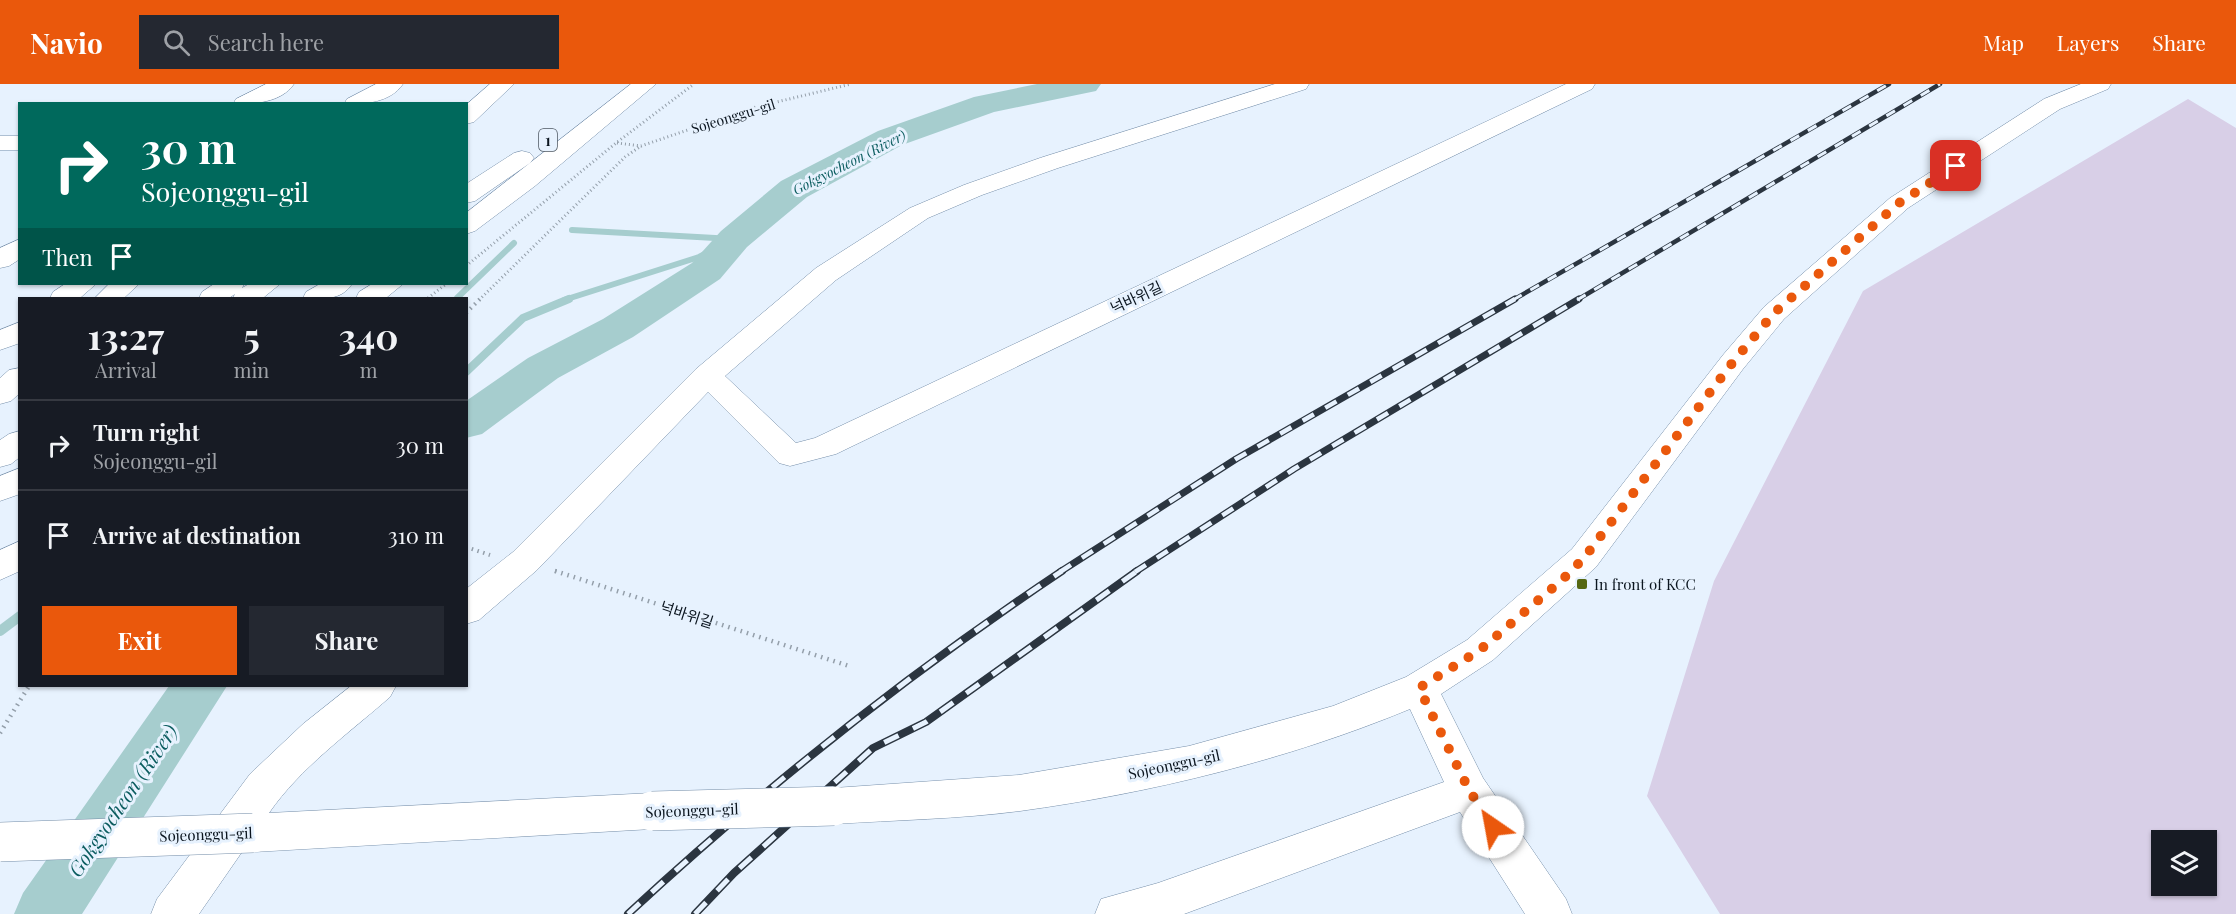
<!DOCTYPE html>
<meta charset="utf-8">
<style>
:root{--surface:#171b24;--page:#242831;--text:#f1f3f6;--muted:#9ea1a6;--line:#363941;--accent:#ea580c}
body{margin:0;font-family:"Playfair Display","Noto Sans KR",serif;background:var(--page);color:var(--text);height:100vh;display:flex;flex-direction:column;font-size:22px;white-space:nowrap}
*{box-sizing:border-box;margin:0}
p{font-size:20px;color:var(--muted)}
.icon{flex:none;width:33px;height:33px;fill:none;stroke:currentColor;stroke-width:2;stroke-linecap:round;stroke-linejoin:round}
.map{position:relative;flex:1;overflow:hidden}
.sheet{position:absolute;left:18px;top:213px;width:450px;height:390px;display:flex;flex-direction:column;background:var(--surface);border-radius:0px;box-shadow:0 2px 4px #0004}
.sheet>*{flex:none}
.guide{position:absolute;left:18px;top:18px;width:450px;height:183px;border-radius:0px;box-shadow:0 2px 4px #0004;background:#00695c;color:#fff;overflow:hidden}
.fabs{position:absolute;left:2151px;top:746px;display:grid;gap:12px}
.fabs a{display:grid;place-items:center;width:66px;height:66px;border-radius:0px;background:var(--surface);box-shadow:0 2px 4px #0004;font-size:30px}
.pin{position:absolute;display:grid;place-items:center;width:51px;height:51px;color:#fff;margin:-26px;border-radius:12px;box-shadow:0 3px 9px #0006}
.me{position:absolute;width:66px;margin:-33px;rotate:327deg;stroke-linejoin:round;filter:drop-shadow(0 0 4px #0008)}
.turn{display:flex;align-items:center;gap:21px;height:126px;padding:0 24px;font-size:27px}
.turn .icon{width:78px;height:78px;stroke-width:2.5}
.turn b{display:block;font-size:42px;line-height:51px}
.then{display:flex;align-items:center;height:57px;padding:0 24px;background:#0003;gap:12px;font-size:22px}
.eta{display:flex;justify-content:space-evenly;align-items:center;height:102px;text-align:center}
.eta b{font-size:36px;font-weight:700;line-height:42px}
.cta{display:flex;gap:12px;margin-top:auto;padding:12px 24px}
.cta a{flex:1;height:69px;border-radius:0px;background:var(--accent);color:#fff;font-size:24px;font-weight:700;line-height:69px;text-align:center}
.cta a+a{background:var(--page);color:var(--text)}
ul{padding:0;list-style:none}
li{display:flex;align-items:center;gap:18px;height:90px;padding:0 24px;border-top:2px solid var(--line)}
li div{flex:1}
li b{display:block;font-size:22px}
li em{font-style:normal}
header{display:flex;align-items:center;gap:36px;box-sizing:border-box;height:84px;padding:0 30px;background:var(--accent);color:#fff}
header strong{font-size:28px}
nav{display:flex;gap:33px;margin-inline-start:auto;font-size:21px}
.search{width:420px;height:54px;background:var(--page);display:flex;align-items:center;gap:15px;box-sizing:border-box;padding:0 21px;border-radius:0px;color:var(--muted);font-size:22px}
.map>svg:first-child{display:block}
.green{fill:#d8cfe7;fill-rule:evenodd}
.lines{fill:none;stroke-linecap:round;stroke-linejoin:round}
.stream-far2{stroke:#a6cdce;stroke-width:6}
.stream-far1{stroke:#a6cdce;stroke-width:8}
.stream{stroke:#a6cdce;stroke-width:10}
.river{fill:#a6cdce;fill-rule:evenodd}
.minor-casing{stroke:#758ea9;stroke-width:1}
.highway-casing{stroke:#758ea9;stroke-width:1}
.path-far2{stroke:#949faa;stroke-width:3;stroke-dasharray:1 3;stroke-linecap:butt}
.path-far1{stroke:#949faa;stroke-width:4;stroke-dasharray:1.5 4.5;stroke-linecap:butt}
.path{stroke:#949faa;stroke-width:4.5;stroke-dasharray:1.5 5;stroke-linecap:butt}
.minor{fill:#fff;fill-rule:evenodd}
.highway{fill:#fff;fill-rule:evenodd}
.rail-far2-casing{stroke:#2b3540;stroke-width:4.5}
.rail-far1-casing{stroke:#2b3540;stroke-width:7}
.rail-casing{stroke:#2b3540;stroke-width:8}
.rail-far2{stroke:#e7f2fe;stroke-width:3;stroke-dasharray:10;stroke-linecap:butt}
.rail-far1{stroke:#e7f2fe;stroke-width:4.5;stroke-dasharray:13;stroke-linecap:butt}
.rail{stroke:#e7f2fe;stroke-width:5;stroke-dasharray:16;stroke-linecap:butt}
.minor-bridge-casing{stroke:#758ea9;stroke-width:40;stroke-linecap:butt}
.minor-bridge{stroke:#fff;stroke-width:39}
.route{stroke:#ea580c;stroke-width:10;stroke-dasharray:0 18}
.poi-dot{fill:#556711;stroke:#e7f2fe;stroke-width:2}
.labels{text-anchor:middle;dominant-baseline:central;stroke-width:6;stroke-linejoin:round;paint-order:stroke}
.far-street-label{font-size:14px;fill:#0b151f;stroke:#e7f2fe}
.shield{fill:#e7f2fe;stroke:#4d5762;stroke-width:1.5}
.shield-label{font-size:14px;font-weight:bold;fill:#0b151f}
.far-water-label{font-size:14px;font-style:italic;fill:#0c5d60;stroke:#e7f2fe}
.street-label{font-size:15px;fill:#0b151f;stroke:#e7f2fe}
.poi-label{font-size:15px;fill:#0b151f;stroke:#e7f2fe;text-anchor:start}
.near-water-label{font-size:20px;font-style:italic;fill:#0c5d60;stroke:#e7f2fe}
</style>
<header>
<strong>Navio</strong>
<div class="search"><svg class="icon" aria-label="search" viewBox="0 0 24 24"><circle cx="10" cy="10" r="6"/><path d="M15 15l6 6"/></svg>Search here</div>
<nav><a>Map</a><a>Layers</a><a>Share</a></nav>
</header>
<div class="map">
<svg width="2236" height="830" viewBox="0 0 2236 830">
<rect width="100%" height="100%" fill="#e7f2fe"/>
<path class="green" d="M2188 15 2236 44V830H1720L1647 712 1714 497 1863 207ZM2162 756H2206V801H2162Z"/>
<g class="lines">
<path class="stream-far2" d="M572 146 733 155
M457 214 514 159
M564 216 699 173 734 155"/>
<path class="stream-far1" d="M466 288 523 234 569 215"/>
<path class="stream" d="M0 547 20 532"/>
<path class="river" d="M1037 0H1101L1096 7 994 28 902 61 807 113 747 163 720 195 633 253 558 294 482 350 466 354V317L528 274 603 235 692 179 721 147 781 97 878 47 974 13Z
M169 602H227L82 830H14L23 809Z"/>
<defs>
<path id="minor" d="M266 0H294C281 19 254 20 233 20L236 15Z
M1275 0H1309L1306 5 1058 84 982 111 928 134 836 196 725 292 796 359 815 354 1566 0H1595L1592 5 836 370 790 382 779 379 708 308 537 486 479 536 466 540V505L513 468 696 285 816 184 910 124 964 101 1040 74Z
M2081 0H2111L2108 5 2060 25 1908 124 1784 235 1743 285 1596 483 1493 576 1441 610 1483 694 1566 815 1572 830H1525L1460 728 1184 830H1095L1101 815 1158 799 1444 698 1410 625C1287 676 1151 709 1020 727 959 735 896 736 834 740L819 735 813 722 819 709 834 704 1019 691 1189 662 1333 622 1406 593 1467 556 1572 465 1723 271 1764 223 1890 114 2044 15Z
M0 52H20V66H0Z
M20 155V175L9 182 0 184V164Z
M351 602H396L390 613C349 649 300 684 269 729L652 709 667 714 673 727 667 740 652 745 253 768 244 765 199 830H151L157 815 250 690 303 640Z"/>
<path id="highway" d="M376 0H403C390 19 365 20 344 20L347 15Z
M490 0H514L474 38 466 40V21Z
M631 0H656L535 102 475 147 466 150V129Z
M522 67 530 69 534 74 530 79 475 117 466 119V100L514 69Z
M65 200H96L80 214H50L53 208Z
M109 200H139L124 214H95Z
M214 200H244L242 204 249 200H280L263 214H233L235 210 229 214H199L202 208Z
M320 200H352C340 218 322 214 303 214L306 208Z
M372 200H403L386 214H356L359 208Z
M20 238V259L0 266V246Z
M20 284V309L11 317 0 320V294L9 286Z
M20 347V373L11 380 0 383V356L9 350Z
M20 384V410L0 417V392Z
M20 457V487L0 496V466Z"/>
</defs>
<use href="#minor" class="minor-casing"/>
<use href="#highway" class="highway-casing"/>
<path class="path-far2" d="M617 59 641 62 752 24 851 0
M466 182 616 59 694 0
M428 214 446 200
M479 216 625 73 641 62"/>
<path class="path-far1" d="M466 229 480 215
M466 463 490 471
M555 487 559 488"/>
<path class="path" d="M555 487 849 582
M0 649 29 602"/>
<use href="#minor" class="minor"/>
<use href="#highway" class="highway"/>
<defs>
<path id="rail-far2" d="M1513 216 1889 0
M1577 216 1940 0"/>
<path id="rail-far1" d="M1060 488 1236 375 1515 215
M1135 488 1294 385 1579 215"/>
<path id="rail" d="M628 830C764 704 908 590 1062 487
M695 830 734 789 873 664 926 638 1137 487"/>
</defs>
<use href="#rail-far2" class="rail-far2-casing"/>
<use href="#rail-far1" class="rail-far1-casing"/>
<use href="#rail" class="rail-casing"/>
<use href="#rail-far2" class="rail-far2"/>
<use href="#rail-far1" class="rail-far1"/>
<use href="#rail" class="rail"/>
<defs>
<path id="minor-bridge" d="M652 727 834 722
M0 758 253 749"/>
</defs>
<use href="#minor-bridge" class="minor-bridge-casing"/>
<use href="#minor-bridge" class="minor-bridge"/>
</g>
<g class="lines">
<path class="route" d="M1493 743 1469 706 1419 604 1480 566 1562 496 1584 474 1733 278 1774 229 1899 119 1956 82"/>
</g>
<rect class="poi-dot" x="1576" y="494" width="12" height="12" rx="3"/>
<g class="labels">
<g class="far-street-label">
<text transform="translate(733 32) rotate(-17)">Sojeonggu-gil</text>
</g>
<rect class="shield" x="539" y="45" width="18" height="22" rx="4.5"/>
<g class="shield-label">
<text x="548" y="56">1</text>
</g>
<g class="far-water-label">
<text transform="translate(849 78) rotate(-27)">Gokgyocheon (River)</text>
</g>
<g class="street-label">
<text transform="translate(1136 213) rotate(-25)">넉바위길</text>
<text transform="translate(687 530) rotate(18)">넉바위길</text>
<text transform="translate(1174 680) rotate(-12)">Sojeonggu-gil</text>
<text transform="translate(692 726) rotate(-2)">Sojeonggu-gil</text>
<text transform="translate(206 750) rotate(-2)">Sojeonggu-gil</text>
</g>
<g class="poi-label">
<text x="1594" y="500">In front of KCC</text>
</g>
<g class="near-water-label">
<text transform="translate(122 716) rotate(-56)">Gokgyocheon (River)</text>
</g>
</g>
</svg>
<div class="fabs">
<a><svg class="icon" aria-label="layers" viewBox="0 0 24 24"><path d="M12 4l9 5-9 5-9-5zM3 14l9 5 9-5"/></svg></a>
</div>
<div class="pin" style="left:1956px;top:82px;background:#d93025"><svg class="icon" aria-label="arrive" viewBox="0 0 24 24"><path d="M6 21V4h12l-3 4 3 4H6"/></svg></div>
<svg class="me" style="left:1493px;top:743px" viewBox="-20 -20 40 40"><circle r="19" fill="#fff"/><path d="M0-13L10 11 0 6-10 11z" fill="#ea580c"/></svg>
<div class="guide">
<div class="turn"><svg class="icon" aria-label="right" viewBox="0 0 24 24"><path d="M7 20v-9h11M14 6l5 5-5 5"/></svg><div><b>30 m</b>Sojeonggu-gil</div></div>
<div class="then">Then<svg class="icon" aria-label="arrive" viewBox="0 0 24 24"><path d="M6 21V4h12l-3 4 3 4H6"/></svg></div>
</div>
<section class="sheet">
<div class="eta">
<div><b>13:27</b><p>Arrival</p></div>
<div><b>5</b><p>min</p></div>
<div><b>340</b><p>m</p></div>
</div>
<ul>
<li><svg class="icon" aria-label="right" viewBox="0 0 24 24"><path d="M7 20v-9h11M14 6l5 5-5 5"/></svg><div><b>Turn right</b><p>Sojeonggu-gil</p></div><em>30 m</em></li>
<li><svg class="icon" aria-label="arrive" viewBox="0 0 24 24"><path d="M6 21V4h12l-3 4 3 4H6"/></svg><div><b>Arrive at destination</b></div><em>310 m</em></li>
</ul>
<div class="cta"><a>Exit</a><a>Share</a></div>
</section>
</div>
